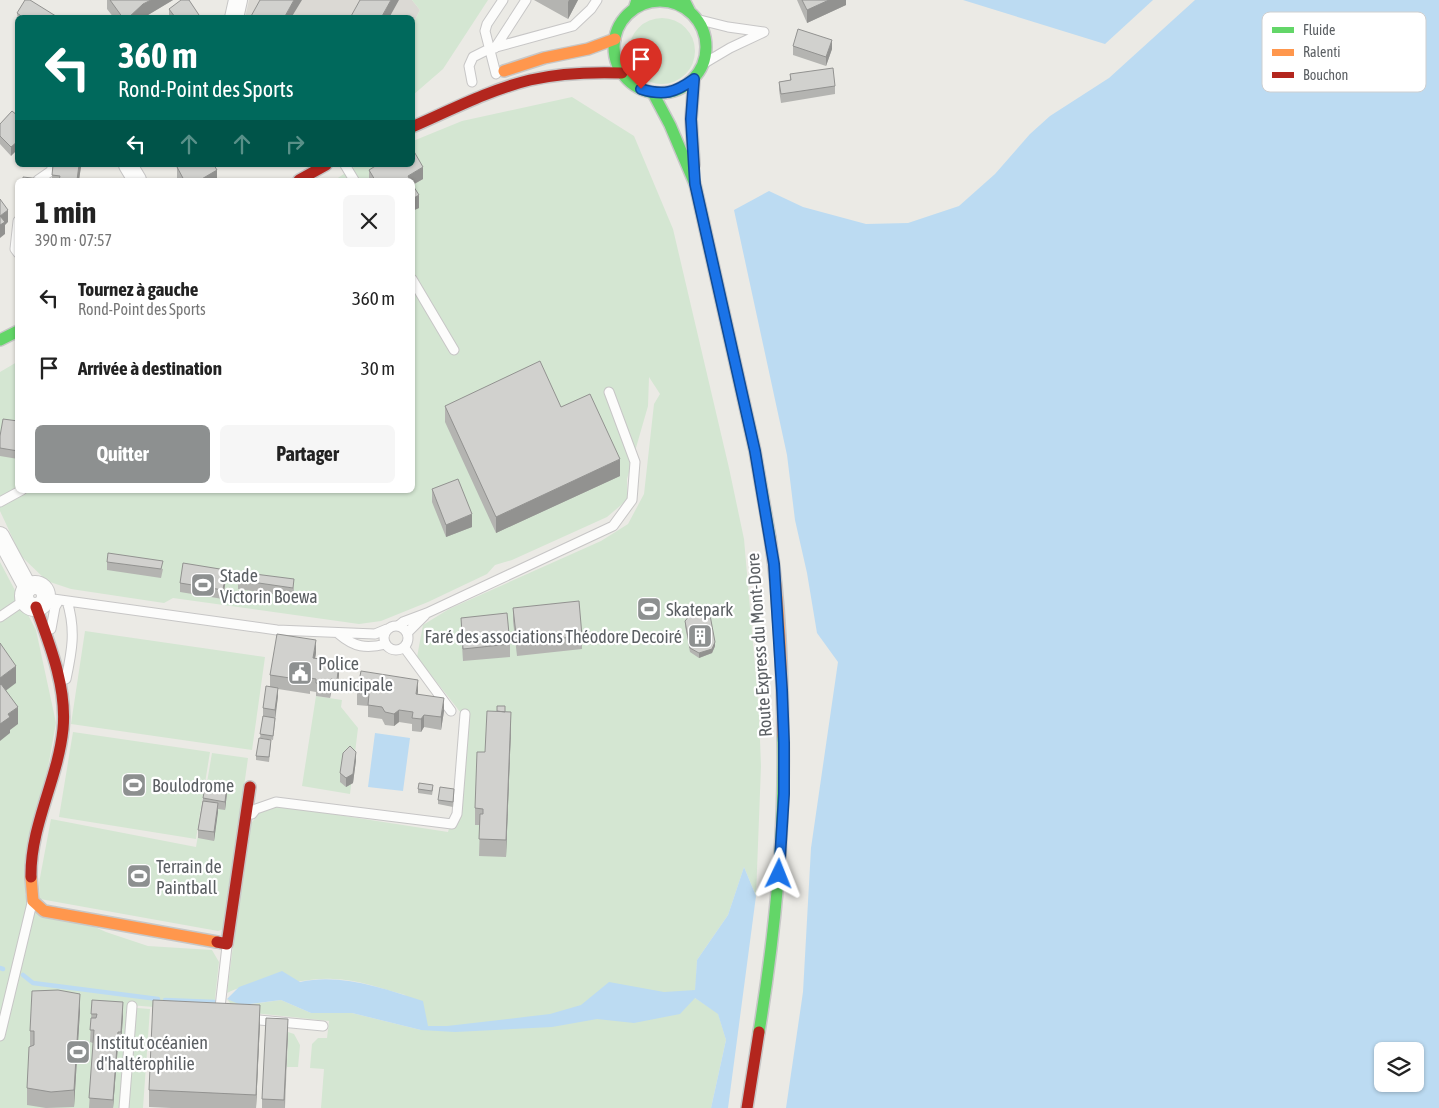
<!DOCTYPE html>
<html lang="fr">
<meta charset="utf-8">
<style>
:root{--surface:#fff;--page:#f6f6f6;--text:#222;--muted:#767676;--accent:#8d9090}
body{margin:0;font-family:"Asap Condensed",sans-serif;background:var(--page);color:var(--text);height:100vh;display:flex;flex-direction:column;font-size:19px;white-space:nowrap}
*{box-sizing:border-box;margin:0}
p{font-size:16px;color:var(--muted)}
.icon{flex:none;width:28px;height:28px;fill:none;stroke:currentColor;stroke-width:2;stroke-linecap:round;stroke-linejoin:round}
.map{position:relative;flex:1;overflow:hidden}
.sheet{position:absolute;left:15px;top:178px;width:400px;height:315px;display:flex;flex-direction:column;background:var(--surface);border-radius:8px;box-shadow:0 1px 4px #0004}
.sheet>*{flex:none}
.guide{position:absolute;left:15px;top:15px;width:400px;height:152px;border-radius:8px;box-shadow:0 1px 4px #0004;background:#00695c;color:#fff;overflow:hidden}
.tools{position:absolute;left:1374px;top:1042px;display:grid;gap:10px}
.tools a{display:grid;place-items:center;width:50px;height:50px;border-radius:8px;background:var(--surface);box-shadow:0 1px 4px #0004;font-size:25px}
.pin{position:absolute;display:grid;place-items:center;width:42px;height:42px;color:#fff;margin:-51px -21px;border-radius:50% 50% 50% 0;rotate:-45deg;box-shadow:0 0 5px #0007}
.pin .icon{rotate:45deg}
.me{position:absolute;width:55px;margin:-28px;rotate:2deg;stroke-linejoin:round;filter:drop-shadow(0 0 4px #0008)}
.turn{display:flex;align-items:center;gap:18px;height:105px;padding:0 20px;font-size:22px}
.turn .icon{width:65px;height:65px;stroke-width:2.5}
.turn b{display:block;font-size:35px;line-height:42px}
.lanes{display:flex;align-items:center;height:48px;padding:0 20px;background:#0003;justify-content:center;gap:25px;direction:ltr}
.lanes .off{opacity:.35}
.round{display:grid;place-items:center;flex:none;width:52px;height:52px;border-radius:8px;background:var(--page)}
.headline{display:flex;align-items:center;justify-content:space-between;height:85px;padding:0 20px}
h1{font-size:30px;font-weight:700;line-height:38px}
.primary-button{display:flex;gap:10px;margin-top:auto;padding:10px 20px}
.primary-button a{flex:1;height:58px;border-radius:8px;background:var(--accent);color:#fff;font-size:20px;font-weight:700;line-height:58px;text-align:center}
.primary-button a+a{background:var(--page);color:var(--text)}
ul{padding:0;list-style:none}
li{display:flex;align-items:center;gap:15px;height:70px;padding:0 20px}
li div{flex:1}
li b{display:block;font-size:19px}
li em{font-style:normal}
.map>svg:first-child{display:block}
.education{fill:#dbd9d4}
.green{fill:#d4e6d2}
.water{fill:#bcdbf2;fill-rule:evenodd}
.lines{fill:none;stroke-linecap:round;stroke-linejoin:round}
.stream{stroke:#bcdbf2;stroke-width:4.5}
.lane-casing{stroke:#c7c6c6;stroke-width:11}
.street-casing{stroke:#c7c6c6;stroke-width:20}
.fast-casing{stroke:#c7c7c7;stroke-width:14}
.slow-casing{stroke:#c7c7c7;stroke-width:14}
.jam-casing{stroke:#c7c7c7;stroke-width:14}
.lane{stroke:#fcfcfb;stroke-width:9}
.street{stroke:#fcfcfb;stroke-width:18}
.fast{stroke:#63d668;stroke-width:11}
.slow{stroke:#ff974d;stroke-width:11}
.jam{stroke:#b3261e;stroke-width:11}
.wall{fill:#b4b4b1}
.shaded-wall{fill:#929290}
.building{fill:#d1d1ce;stroke:#929290}
.route-casing{stroke:#114b97;stroke-width:12}
.route{stroke:#1a73e8;stroke-width:9}
.labels{text-anchor:middle;dominant-baseline:central;stroke-width:4.5;stroke-linejoin:round;paint-order:stroke}
.poi-label{font-size:18px;fill:#5b5f63;stroke:#fff;text-anchor:start}
.street-label{font-size:18px;fill:#5b5f63;stroke:#fff}
.key{fill:#fff;stroke:#cecfd0;stroke-width:1}
.key-label{font-size:14px;fill:#5b5f63}
</style>
<div class="map">
<svg width="1439" height="1108" viewBox="0 0 1439 1108">
<rect width="100%" height="100%" fill="#ebeae5"/>
<path class="education" d="M249 0H412L420 10 413 24 412 18H245Z"/>
<path class="green" d="M412 0H488L443 69 413 95V24L420 10Z
M629 51a33 33 0 1 1 66 0a33 33 0 1 1-66 0Z
M572 97 634 136 673 229 729 468 744 539 759 713 761 766 756 896 744 867 728 915 697 960 695 998 718 1013 726 1040 711 1108H321L324 1069 310 1068 312 1044 318 1038H327L329 1021 236 1011 227 999 244 1005 281 1000 311 1013H352L421 1030 405 995C382 989 357 979 333 979 315 978 298 982 280 984 260 985 244 984 227 993L248 827 261 811 280 806 448 832 453 815 468 722 417 657 423 625 449 609 601 541 628 524 644 494 654 404 660 394 649 377 648 406 627 479V500L607 517 512 560 495 565 487 574 428 602 381 621 359 624 173 598 164 603 71 589 47 581 21 556 0 511V372L17 362 18 490H412V180H335L357 165H412L413 141 462 121Z
M0 562 36 630 56 723 25 895 106 932 148 946 212 950 219 962 214 1007H154L129 1005 137 1008 150 1009 143 1108H0Z
M85 631 265 657 252 750 71 724Z
M316 696 342 700 341 707 358 728 350 794 302 786Z
M73 732 210 752 196 839 59 817Z
M212 753 248 758 224 929 218 931 40 899 39 883 51 819 196 847Z
M288 1032 294 1034 300 1045 298 1067H287Z"/>
<path class="water" d="M963 0H1153L1105 44Z
M1195 0H1439V1108H786L803 992 811 848 838 662 817 633 807 573 795 520 787 455 734 210 769 191 803 207 866 224 908 223 959 206 995 174 1030 134 1050 116 1109 78ZM1382 1051H1415V1084H1382Z
M375 733 410 738 403 791 368 787Z
M744 867 756 896 728 1108H711L726 1040 718 1014 695 998 680 1014 634 1023 597 1019 552 1027 455 1032 421 1030 352 1013H311L281 1000 241 1005 227 999 239 987 282 971 300 982C342 973 384 989 423 1001L428 1026H447L550 1014 581 1005 609 982 664 992 695 990 697 960 728 915Z"/>
<g class="lines">
<path class="stream" d="M0 968 3 969
M23 975 33 983 158 999
M165 1000 215 1002"/>
<defs>
<path id="lane" d="M696 19 728 27 764 32 730 48 703 64
M495 48 526 0
M496 74 485 31 487 24 503 0
M472 82 469 66 473 57 489 49 573 26 591 9 597 0
M345 165 354 180
M38 180 51 171 53 165
M18 221 15 249 18 253
M412 279 454 350
M0 502 22 490
M46 598 277 630 375 634 387 629
M0 617 25 600
M384 638a12 12 0 1 1 24 0a12 12 0 1 1-24 0Z
M398 626 403 622 427 613 613 526 632 500 635 462 609 392
M51 629 55 607 59 600
M407 633 425 615
M339 634C354 647 366 649 386 644
M404 647 451 711
M66 679C72 651 76 630 67 601
M252 814 256 809 276 802 452 824 457 814 465 714
M219 1016 227 946
M248 1019 323 1026
M0 1036 32 903
M124 1108 132 1006"/>
<path id="street" d="M234 18 238 0
M128 165 137 180
M0 536 28 588
M24 596a11 11 0 1 1 22 0a11 11 0 1 1-22 0Z"/>
<path id="fast" d="M684 0 690 12
M614 47a46 46 0 1 1 92 0a46 46 0 1 1-92 0Z
M634 9 637 0
M653 93 670 125 695 184 755 451 770 538
M0 340 18 331
M759 1032C775 934 785 836 783 736"/>
<path id="slow" d="M504 71 544 58 588 49 615 39
M694 79 691 119 694 165
M770 538C780 602 782 671 783 736
M31 877 33 901 44 911 217 942"/>
<path id="jam" d="M412 127C451 110 489 90 530 80 560 73 591 72 622 73
M299 180 326 165
M31 877C30 826 58 779 63 729 67 688 50 645 36 607
M217 942 227 944 250 787
M747 1108 759 1032"/>
</defs>
<use href="#lane" class="lane-casing"/>
<use href="#street" class="street-casing"/>
<use href="#fast" class="fast-casing"/>
<use href="#slow" class="slow-casing"/>
<use href="#jam" class="jam-casing"/>
<use href="#lane" class="lane"/>
<use href="#street" class="street"/>
<use href="#fast" class="fast"/>
<use href="#slow" class="slow"/>
<use href="#jam" class="jam"/>
</g>
<path class="wall" d="M107 0H173L143 18H114L107 9Z
M534 0H578L568 19Z
M797 0H846V5L807 23Z
M169 9 199 18H169Z
M17 13 59 18H18V22Z
M793 46 832 49 826 66 793 55Z
M790 74 835 86V94L781 103 779 90V82L790 80Z
M12 111 11 156 0 144V124Z
M81 165 79 180H52V175Z
M178 165H214L217 180H177V167L179 166Z
M369 170 423 179 413 185 419 208 412 211V180H369Z
M18 219V243H17V226Z
M445 406 561 407 620 476 496 533 445 422Z
M18 421V459L0 456V436Z
M432 489 472 527 446 537 432 502Z
M107 562 163 569 161 578 107 570Z
M226 578 223 599 180 592V583Z
M238 580 294 588 293 597 238 589Z
M513 608 582 636V649L517 656 513 621Z
M461 618 510 644V657L463 661 461 630Z
M685 621 715 646 712 653 699 658 690 652 685 626Z
M316 653 315 658 339 675 337 692 331 691 330 698 316 696V692L310 691V694L278 689V696L273 740 260 738 263 716V708L270 686V675Z
M357 692 417 694 444 711 441 730 424 727 421 732 412 731V724L399 722 394 726 385 725 382 719 368 717V706L357 705Z
M505 712 511 729 506 857 479 856 480 825H475V808Z
M271 744 269 762 256 760V756Z
M356 760 353 783 346 787 340 782V773Z
M418 789H433L432 795 418 793Z
M227 793 225 810 218 809 214 841 198 838V830L203 798Z
M454 793 453 807 438 804V800Z
M92 1000 123 1015 121 1045H118L113 1108H89L93 1043 90 1042Z
M80 1010 74 1107 46 1108 27 1105V1088L30 1047V1031Z
M260 1022 256 1108H171L149 1107V1090Z
M288 1032 285 1108H262V1099Z"/>
<path class="shaded-wall" d="M151 0H173L143 18H128L143 4Z
M294 0H302L291 18H284Z
M391 0H399L389 18H381Z
M569 0H578L568 19V2Z
M829 0H846V5L807 23V10Z
M832 40V49L826 66V57Z
M18 141V149L11 156V147Z
M79 165H81V167L79 180H77Z
M423 167V179L412 185V180H408V176Z
M217 170V180H200Z
M419 195V208L412 211V199Z
M8 210V222L5 225V234L0 238V216Z
M620 459V476L496 533V517Z
M472 514V527L446 537V525Z
M226 570V578L223 599V590Z
M316 640V653L313 671V658Z
M715 642V646L712 653 699 658V653Z
M339 662V675L337 692V680Z
M16 666V683L0 695V678Z
M331 679V691L330 698V685Z
M418 680V692L416 706V694Z
M278 688V696L275 718V710Z
M444 698V711L441 730V717Z
M18 707V724L10 730V733L0 741V724L8 714Z
M399 710V722L394 726V714Z
M511 712V729L506 857V840Z
M424 715V727L421 732V719Z
M356 752V760L353 783 346 787V778Z
M227 785V793L225 810V802Z
M218 803V812L214 841V832Z
M80 994V1010L74 1107V1090Z
M123 1002V1015L121 1045V1032Z
M260 1005V1022L256 1108V1095Z
M288 1019V1032L284 1108V1100Z
M118 1032V1045L113 1108V1100Z"/>
<path class="building" d="M25 0H30L59 18H24L17 13Z
M110 0H151L143 4 128 18H123Z
M181 0H189L199 15 195 18H174L175 17 169 9Z
M260 0H294L284 18H250Z
M360 0H391L381 18H350Z
M802 0H829L807 10Z
M798 29 832 40 826 57 793 46Z
M833 68 835 86 781 94 779 82 791 80 790 74Z
M12 111 18 116V141L11 147 0 136V124Z
M412 148 423 167 408 176 410 180H375L369 170 377 165H412Z
M53 165H79L77 180H59L60 176 52 175Z
M181 165H214L217 170 200 180H184L177 167Z
M23 177 49 180H23Z
M412 184 419 195 412 199Z
M0 199 8 210 0 216 5 222 0 225Z
M540 361 561 407 590 394 620 459 496 517 445 406Z
M3 419 18 421V451L0 448V436Z
M458 479 472 514 446 525 432 489Z
M108 553 163 561 161 569 107 562Z
M183 563 226 570 223 590 180 583Z
M239 572 294 579 293 588 238 580Z
M579 601 582 636 517 643 513 608Z
M702 611 710 615 715 642 712 649 699 653 690 648 685 621 692 613Z
M507 613 510 644 463 649 461 618Z
M277 634 316 640 313 658 339 662 337 680 331 679 330 685 316 683V679L310 678V681L270 675Z
M0 643 16 666 0 678Z
M361 671 418 680 416 694 444 698 441 717 424 715 421 719 412 718 413 712 399 710 394 714 385 712 382 707 368 705 369 694 357 692Z
M1 684 18 707 8 714 10 717 0 724V685Z
M266 686 278 688 275 710 263 708Z
M497 706H505V712L497 711Z
M487 711 511 712 506 840 479 839 480 814H483V809L475 808 477 752H485Z
M263 716 275 718 273 736 260 734Z
M259 738 271 740 269 757 256 756Z
M350 746 356 752 353 774 346 778 340 773 343 753Z
M206 781 227 785 225 802 203 798Z
M419 783 433 785 432 791 418 789Z
M440 787 454 789 453 802 438 800Z
M203 801 218 803 214 832 198 830Z
M58 990 80 994 74 1090 51 1092 27 1088 29 1047 34 1045V1031H30L32 991Z
M92 1000 123 1002 121 1032H118L113 1100 89 1098 94 1030H90L91 1018H96L97 1014H91Z
M153 1000 260 1005 256 1095 149 1090Z
M266 1018 288 1019 284 1100 262 1099Z"/>
<g class="lines">
<defs>
<path id="route" d="M641 89C663 96 675 93 694 79L691 119 695 184 755 451 774 564 782 690 784 743V794L779 874"/>
</defs>
<use href="#route" class="route-casing"/>
<use href="#route" class="route"/>
</g>
<defs>
<symbol id="stadium-square" viewBox="-11 -11 22 22"><rect x="-9" y="-9" width="18" height="18" rx="4" fill="#8d9090" stroke="#fff"/><path d="M0-5a6.5 5 0 1 0 0 10a6.5 5 0 1 0 0-10ZM-3.5-1.8h7v3.6h-7Z" fill="#fff"/></symbol>
<symbol id="building-square" viewBox="-11 -11 22 22"><rect x="-9" y="-9" width="18" height="18" rx="4" fill="#8d9090" stroke="#fff"/><path d="M-4-6H4V6H1V3H-1V6H-4ZM-2.5-4.3h1.7v1.8h-1.7ZM.8-4.3h1.7v1.8H.8ZM-2.5-1h1.7V.8h-1.7ZM.8-1h1.7V.8H.8Z" fill="#fff"/></symbol>
<symbol id="civic-square" viewBox="-11 -11 22 22"><rect x="-9" y="-9" width="18" height="18" rx="4" fill="#8d9090" stroke="#fff"/><path d="M-.6-6.5H3V-4.5H.6V-3L4-1V1h2V6H-6V1h2V-1L-.6-3ZM-1.2 2.5V6h2.4V2.5Z" fill="#fff"/></symbol>
</defs>
<g fill-rule="evenodd">
<use href="#stadium-square" x="189" y="571" width="28" height="28"/>
<use href="#stadium-square" x="635" y="595" width="28" height="28"/>
<use href="#building-square" x="686" y="622" width="28" height="28"/>
<use href="#civic-square" x="286" y="659" width="28" height="28"/>
<use href="#stadium-square" x="120" y="771" width="28" height="28"/>
<use href="#stadium-square" x="125" y="862" width="28" height="28"/>
<use href="#stadium-square" x="64" y="1038" width="28" height="28"/>
</g>
<g class="labels">
<g class="poi-label">
<text x="220" y="575">Stade<tspan x="220" dy="21">Victorin Boewa</tspan></text>
<text x="666" y="609">Skatepark</text>
<text x="682" y="636" text-anchor="end">Faré des associations Théodore Decoiré</text>
<text x="318" y="663">Police<tspan x="318" dy="21">municipale</tspan></text>
<text x="152" y="785">Boulodrome</text>
<text x="156" y="866">Terrain de<tspan x="156" dy="21">Paintball</tspan></text>
<text x="96" y="1042">Institut océanien<tspan x="96" dy="21">d'haltérophilie</tspan></text>
</g>
<g class="street-label">
<text transform="translate(759 645) rotate(-94)">Route Express du Mont-Dore</text>
</g>
</g>
<rect x="1262" y="12" width="164" height="80" rx="8" class="key"/>
<rect x="1272" y="27" width="22" height="6" fill="#63d668"/>
<rect x="1272" y="49" width="22" height="7" fill="#ff974d"/>
<rect x="1272" y="72" width="22" height="6" fill="#b3261e"/>
<g class="key-label">
<text x="1303" y="35">Fluide</text>
<text x="1303" y="57">Ralenti</text>
<text x="1303" y="80">Bouchon</text>
</g>
</svg>
<div class="tools">
<a><svg class="icon" aria-label="layers" viewBox="0 0 24 24"><path d="M12 4l9 5-9 5-9-5zM3 14l9 5 9-5"/></svg></a>
</div>
<div class="pin" style="left:641px;top:89px;background:#d93025"><svg class="icon" aria-label="arrive" viewBox="0 0 24 24"><path d="M6 21V4h12l-3 4 3 4H6"/></svg></div>
<svg class="me" style="left:779px;top:874px" viewBox="-20 -20 40 40"><path d="M0-17L14 15 0 8-14 15z" fill="#1a73e8" stroke="#fff" stroke-width="4"/></svg>
<div class="guide">
<div class="turn"><svg class="icon" aria-label="left" viewBox="0 0 24 24"><path d="M17 20v-9H6M10 6l-5 5 5 5"/></svg><div><b>360 m</b>Rond-Point des Sports</div></div>
<div class="lanes"><svg class="icon" aria-label="left" viewBox="0 0 24 24"><path d="M17 20v-9H6M10 6l-5 5 5 5"/></svg><svg class="icon off" aria-label="ahead" viewBox="0 0 24 24"><path d="M12 20V5M6 11l6-6 6 6"/></svg><svg class="icon off" aria-label="ahead" viewBox="0 0 24 24"><path d="M12 20V5M6 11l6-6 6 6"/></svg><svg class="icon off" aria-label="right" viewBox="0 0 24 24"><path d="M7 20v-9h11M14 6l5 5-5 5"/></svg></div>
</div>
<section class="sheet">
<div class="headline"><div><h1>1 min</h1><p>390 m · 07:57</p></div><a class="round"><svg class="icon" aria-label="close" viewBox="0 0 24 24"><path d="M6 6l12 12M18 6L6 18"/></svg></a></div>
<ul>
<li><svg class="icon" aria-label="left" viewBox="0 0 24 24"><path d="M17 20v-9H6M10 6l-5 5 5 5"/></svg><div><b>Tournez à gauche</b><p>Rond-Point des Sports</p></div><em>360 m</em></li>
<li><svg class="icon" aria-label="arrive" viewBox="0 0 24 24"><path d="M6 21V4h12l-3 4 3 4H6"/></svg><div><b>Arrivée à destination</b></div><em>30 m</em></li>
</ul>
<div class="primary-button"><a>Quitter</a><a>Partager</a></div>
</section>
</div>
